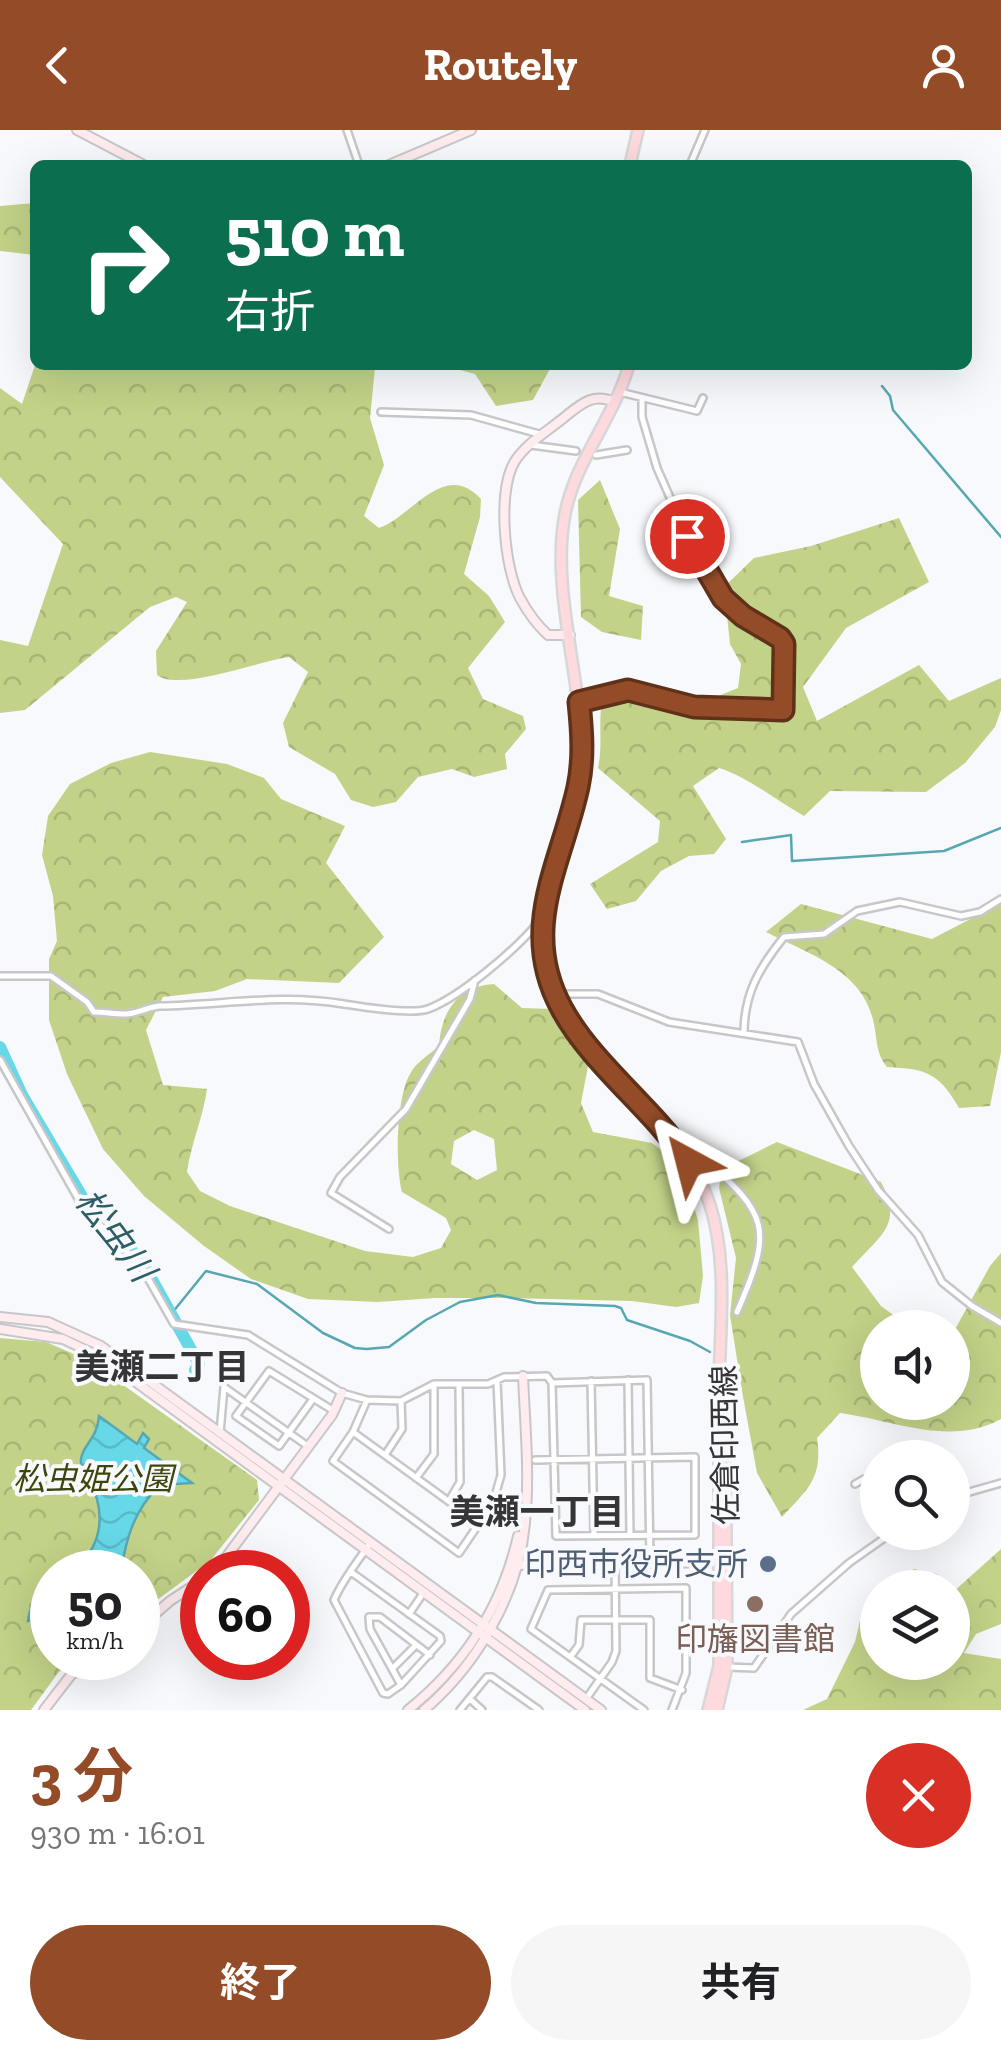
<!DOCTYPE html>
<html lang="ja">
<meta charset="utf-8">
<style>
:root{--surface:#fff;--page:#f6f6f6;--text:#202124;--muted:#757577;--accent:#934c27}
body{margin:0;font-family:"Zilla Slab","Noto Sans JP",serif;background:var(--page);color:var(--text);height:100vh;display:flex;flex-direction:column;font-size:38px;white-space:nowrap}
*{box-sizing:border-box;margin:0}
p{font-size:32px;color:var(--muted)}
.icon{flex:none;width:55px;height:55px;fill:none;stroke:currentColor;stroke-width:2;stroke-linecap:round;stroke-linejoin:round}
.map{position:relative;height:1580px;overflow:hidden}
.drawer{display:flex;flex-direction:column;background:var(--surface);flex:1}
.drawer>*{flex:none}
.guide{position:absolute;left:30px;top:30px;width:942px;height:210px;border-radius:15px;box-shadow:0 10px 40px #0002;background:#0b6e4f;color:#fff;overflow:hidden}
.fabs{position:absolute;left:860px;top:1180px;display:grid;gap:20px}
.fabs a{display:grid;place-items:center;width:110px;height:110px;border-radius:50%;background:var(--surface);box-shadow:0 10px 40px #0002;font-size:50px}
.speed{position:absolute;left:30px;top:1420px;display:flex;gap:20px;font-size:50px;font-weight:700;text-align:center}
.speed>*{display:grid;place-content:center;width:130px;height:130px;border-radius:50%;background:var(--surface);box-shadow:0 10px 40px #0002;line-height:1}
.speed small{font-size:25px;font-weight:400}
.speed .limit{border:15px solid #d22;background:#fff;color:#111}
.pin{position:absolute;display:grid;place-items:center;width:85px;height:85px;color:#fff;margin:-42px;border:5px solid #fff;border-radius:50%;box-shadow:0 2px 10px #0007}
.me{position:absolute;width:110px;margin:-55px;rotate:322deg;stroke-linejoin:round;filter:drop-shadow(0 0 8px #0008)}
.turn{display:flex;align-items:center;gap:35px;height:210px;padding:0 30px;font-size:45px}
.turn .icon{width:130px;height:130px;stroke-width:2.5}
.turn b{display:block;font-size:70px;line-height:85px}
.round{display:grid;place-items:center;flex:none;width:105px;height:105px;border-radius:52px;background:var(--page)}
.headline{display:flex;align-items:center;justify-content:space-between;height:170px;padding:0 30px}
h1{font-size:60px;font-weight:700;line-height:75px;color:var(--accent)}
.cta{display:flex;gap:20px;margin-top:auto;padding:20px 30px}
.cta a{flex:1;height:115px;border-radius:60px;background:var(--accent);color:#fff;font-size:40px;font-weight:700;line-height:115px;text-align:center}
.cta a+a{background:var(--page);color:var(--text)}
header{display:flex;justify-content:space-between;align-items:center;height:130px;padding:0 30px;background:var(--accent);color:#fff;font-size:45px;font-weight:700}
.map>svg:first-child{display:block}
.forest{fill:url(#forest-crowns);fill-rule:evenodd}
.water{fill:url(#water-waves);stroke:#57a7b2;stroke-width:2.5}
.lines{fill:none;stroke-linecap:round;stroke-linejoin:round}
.stream{stroke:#57a7b2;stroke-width:2.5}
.river{stroke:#66d8e7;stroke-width:12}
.street-casing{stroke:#c7c7ca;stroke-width:10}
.secondary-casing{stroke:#c7c7ca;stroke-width:12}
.primary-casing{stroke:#d7d7d7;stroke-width:14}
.street{stroke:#fff;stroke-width:5}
.secondary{stroke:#ffecee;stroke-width:8}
.primary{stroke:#fedade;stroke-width:9}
.route-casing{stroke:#603119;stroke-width:25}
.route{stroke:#934c27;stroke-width:18}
.service-dot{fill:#5c6f8a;stroke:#f8f9fc;stroke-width:4}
.education-dot{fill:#8d6e63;stroke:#f8f9fc;stroke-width:4}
.labels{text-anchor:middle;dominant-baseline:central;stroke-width:8;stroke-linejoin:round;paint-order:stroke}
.street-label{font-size:32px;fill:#353537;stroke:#f8f9fc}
.park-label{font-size:32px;font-style:italic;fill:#3e470b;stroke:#f8f9fc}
.service-label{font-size:32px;fill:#4e5e75;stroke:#f8f9fc;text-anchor:end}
.education-label{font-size:32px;fill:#785e54;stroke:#f8f9fc}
.water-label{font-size:35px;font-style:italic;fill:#2d5e65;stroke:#f8f9fc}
.neighbourhood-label{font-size:35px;font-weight:bold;fill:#353537;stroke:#f8f9fc}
</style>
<header><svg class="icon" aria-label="back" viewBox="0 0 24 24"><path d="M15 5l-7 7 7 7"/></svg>Routely<svg class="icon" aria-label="person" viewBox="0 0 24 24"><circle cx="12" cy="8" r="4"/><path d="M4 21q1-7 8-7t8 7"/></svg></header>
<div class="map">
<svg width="1001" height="1580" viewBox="0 0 1001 1580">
<defs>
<pattern id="forest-crowns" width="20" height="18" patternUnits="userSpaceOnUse" patternTransform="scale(2.5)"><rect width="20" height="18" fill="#c2d288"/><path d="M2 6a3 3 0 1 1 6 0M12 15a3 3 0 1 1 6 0" fill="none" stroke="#a7b576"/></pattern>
<pattern id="water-waves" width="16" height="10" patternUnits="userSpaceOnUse" patternTransform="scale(2.5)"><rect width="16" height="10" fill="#66d8e7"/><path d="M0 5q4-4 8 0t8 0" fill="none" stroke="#59bac7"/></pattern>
</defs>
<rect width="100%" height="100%" fill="#f8f9fc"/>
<path class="forest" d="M35 73V125L0 121V76Z
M35 235H385L375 238 370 288 384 335 364 386 379 398C413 386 444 329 481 369L480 387 464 444 489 466 505 492 468 538 483 569 523 586 526 599 505 624 507 639 474 647 452 639 418 647 396 672 373 677 351 670 335 644 289 617 283 593 308 542 289 527C259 531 179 562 157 545L156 521 187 472 176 467 150 477 25 580 0 583V510L28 516 63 414 0 347V258L22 274Z
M441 235H552L533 270 496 276 475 244Z
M600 350 620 399 609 466 643 476 641 510 602 502 581 487 578 370Z
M899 388 929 452 846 498 803 557 817 591 919 535 949 571 1001 548V580L995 597 965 633 926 662 830 661 804 686C775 670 750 648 719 638L693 656 726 709 714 724 689 726 661 741 636 771 607 779 590 754 658 712 660 691 598 638C603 616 598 594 602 572L648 573 676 583 738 558 741 534 730 514 724 457 754 428 811 416Z
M150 622 227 634 264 648 281 669 345 696 326 733 384 807 339 853 247 849 215 861 163 867 146 900 163 955 207 959C203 988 191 1013 187 1042L200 1061 230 1076 365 1121 413 1127 441 1118 451 1100 446 1088 402 1062C395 1036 396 968 410 944 415 933 430 924 439 916 441 882 458 856 494 854L522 878 552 879 589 931 581 973 593 1002 652 1013 680 1034 698 1090 703 1146 699 1173 676 1177 632 1171 503 1168H435L378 1172 308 1169 251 1149 204 1116 144 1066 103 1019 67 944 49 890V829L57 811 53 766 42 725 48 686 70 654 111 633ZM474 1000 494 1009 497 1040 477 1050 451 1034 454 1011Z
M1001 773V922L990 976 959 978C939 943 927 939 887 937 874 921 878 905 872 886 859 839 805 822 766 802L801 774 932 809Z
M777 1012 881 1052C904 1095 880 1105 852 1137L881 1176 903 1192 905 1197 878 1198V1272H952L953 1203 990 1136 1001 1123V1289C950 1317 893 1290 840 1283L817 1308C823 1348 808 1359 782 1387L757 1343 742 1261 730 1185 736 1128 719 1058 722 1039Z
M0 1208 46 1212 88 1230 257 1350 259 1370 210 1431 138 1484V1442H52V1528H76L58 1543 31 1580H0Z
M1001 1419V1494L976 1504 964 1523 1001 1529V1580H803L827 1569 855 1512 860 1491 877 1488 878 1532H952L953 1462Z
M914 1439 937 1444 947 1457H889Z"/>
<path class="water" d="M99 1286 137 1314 143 1303 149 1309 144 1318 192 1353 160 1355C134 1380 126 1408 121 1442H70C102 1420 107 1385 90 1351 86 1344 80 1339 81 1329 83 1314 97 1310 99 1286Z
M52 1454V1498L39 1489 28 1491C30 1476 38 1458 52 1454Z"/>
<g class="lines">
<path class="stream" d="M882 256 890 266 893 280 1001 407
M742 712 791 705 792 731 944 721 1001 698
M172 1183 206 1141 257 1154 323 1203 355 1218 367 1219 389 1217 426 1190 460 1172 498 1165 536 1173 615 1176 621 1178 627 1190 690 1211 710 1222"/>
<path class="river" d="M0 917 22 965 87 1075 141 1130 199 1234 195 1240"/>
<defs>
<path id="street" d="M347 0 359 35
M690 35 705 0
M620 262 697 281 703 268
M381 282 471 285 539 304
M531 315 576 321
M596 325 627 320
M579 573 628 561 695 577 783 580 784 514 772 502 743 486 718 462 687 406 657 338 642 287V269
M0 846H51L87 872 94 882C104 882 114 884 125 884 138 884 149 876 161 876 223 875 282 863 344 874 363 877 411 885 428 879 460 867 514 821 536 795L542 793
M558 864H598L669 892 798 912 814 954 849 1016 878 1060 918 1105 942 1152 972 1176 1001 1193
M744 903C744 864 759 838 784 807L824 804 857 781 900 772 961 786 980 782 1001 769
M0 930 84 1079 141 1136 174 1194 248 1205 342 1263 367 1270 401 1271 434 1254H488L504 1247 547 1246 552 1253 647 1250 650 1432
M689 1032 701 1027C770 1084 773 1100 737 1182
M389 1099 331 1063 340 1047 406 979 470 869 475 850
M628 1250 630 1405
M591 1251 594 1405
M224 1257 309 1317
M313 1269 279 1316 236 1286 269 1241 334 1281
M367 1270 353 1302 333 1331 459 1423 493 1373 501 1345 497 1251
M353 1302 480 1394
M220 1303 224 1257
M385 1325 402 1299 401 1271
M535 1330C589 1329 642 1328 695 1327V1405L556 1406 552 1253
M416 1348 434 1324V1254
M855 1354 864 1349 878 1372
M952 1367 1001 1353
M449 1371 460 1352 459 1254
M351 1442 440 1506 441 1511 401 1555 388 1564 383 1563 334 1470C343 1449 358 1431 371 1412
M409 1484 424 1462
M571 1526 579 1515 581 1490H650V1548L682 1560
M727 1537 754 1538 791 1484 849 1433 893 1402
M392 1539 416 1515
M401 1555 370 1499 369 1487H380L430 1525
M470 1569 482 1580
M586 1569 612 1532 616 1521 615 1433
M460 1580 487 1547H492L539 1580
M644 1580 531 1499 548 1460 686 1458V1543L672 1580"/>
<path id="secondary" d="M77 0 144 35
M389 35 471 0
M570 505H548C537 495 527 481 520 468 504 438 497 360 515 331 526 314 546 302 561 290 580 275 591 262 615 272
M0 1187 48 1192 101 1216 601 1580
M0 1199 63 1209 103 1228 585 1580
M518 1435 723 1432
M215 1442 332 1285 342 1263
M138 1499 170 1471 202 1450
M44 1580 71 1545 93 1528
M408 1580C464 1535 502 1476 518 1406
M424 1580C477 1535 519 1463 525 1393 530 1345 525 1294 523 1246"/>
<path id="primary" d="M630 35 638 0
M629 235C614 289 572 334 564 390 552 462 582 552 582 627 575 684 543 738 542 796 539 919 676 968 710 1075 728 1132 720 1197 719 1256 719 1349 719 1443 719 1536L708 1580
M717 1580 727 1537 725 1272"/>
</defs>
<use href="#street" class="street-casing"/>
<use href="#secondary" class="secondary-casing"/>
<use href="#primary" class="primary-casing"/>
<use href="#street" class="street"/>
<use href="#secondary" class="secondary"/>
<use href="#primary" class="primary"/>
</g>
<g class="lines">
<defs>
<path id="route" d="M687 406 723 468 743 486 780 508 784 514 783 580 694 577 628 560 579 572C582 601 584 629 578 657 561 735 518 799 562 879 591 933 653 979 689 1032"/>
</defs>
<use href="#route" class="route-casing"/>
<use href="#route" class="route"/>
</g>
<circle class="service-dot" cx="768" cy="1434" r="10"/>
<circle class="education-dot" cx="755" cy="1474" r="10"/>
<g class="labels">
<g class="street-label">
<text transform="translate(725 1315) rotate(-91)">佐倉印西線</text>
</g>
<g class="park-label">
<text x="93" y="1349">松虫姫公園</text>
</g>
<g class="service-label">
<text x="748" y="1434">印西市役所支所</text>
</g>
<g class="education-label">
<text x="755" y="1509">印旛図書館</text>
</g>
<g class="water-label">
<text transform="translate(115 1105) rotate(53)">松虫川</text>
</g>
<g class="neighbourhood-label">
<text x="162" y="1237">美瀬二丁目</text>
<text x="537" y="1382">美瀬一丁目</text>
</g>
</g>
</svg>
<div class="fabs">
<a><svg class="icon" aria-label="sound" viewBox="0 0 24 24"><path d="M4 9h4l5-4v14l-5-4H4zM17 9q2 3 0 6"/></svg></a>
<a><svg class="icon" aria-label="search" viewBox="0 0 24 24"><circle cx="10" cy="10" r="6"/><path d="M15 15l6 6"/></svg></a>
<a><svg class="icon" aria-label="layers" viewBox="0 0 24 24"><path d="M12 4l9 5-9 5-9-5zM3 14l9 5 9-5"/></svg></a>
</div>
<div class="speed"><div>50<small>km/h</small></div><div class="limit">60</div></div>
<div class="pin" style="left:687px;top:406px;background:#d93025"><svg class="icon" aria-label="arrive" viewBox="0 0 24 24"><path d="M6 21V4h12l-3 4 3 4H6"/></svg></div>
<svg class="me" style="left:689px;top:1032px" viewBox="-20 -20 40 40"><path d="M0-17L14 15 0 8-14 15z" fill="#934c27" stroke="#fff" stroke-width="4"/></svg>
<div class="guide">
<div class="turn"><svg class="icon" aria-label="right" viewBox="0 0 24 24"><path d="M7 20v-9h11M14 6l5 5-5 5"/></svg><div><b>510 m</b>右折</div></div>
</div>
</div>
<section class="drawer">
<div class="headline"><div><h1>3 分</h1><p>930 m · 16:01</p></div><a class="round" style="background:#d93025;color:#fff"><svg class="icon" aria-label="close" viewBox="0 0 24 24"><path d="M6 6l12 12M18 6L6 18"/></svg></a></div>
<div class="cta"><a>終了</a><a>共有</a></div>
</section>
